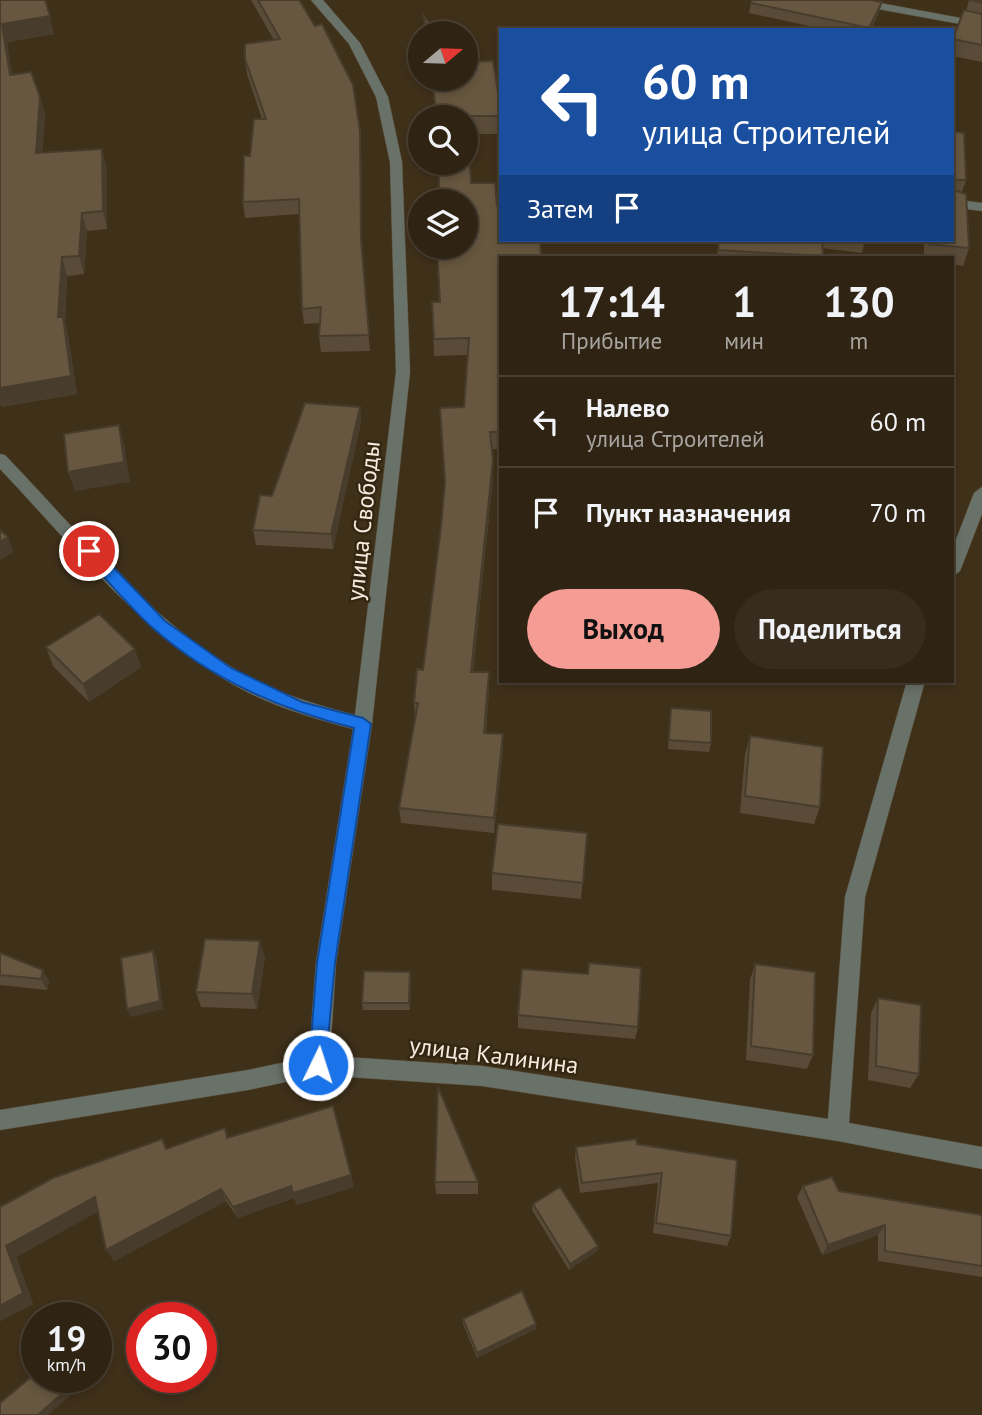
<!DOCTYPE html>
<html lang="ru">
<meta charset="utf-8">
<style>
:root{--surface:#2f2414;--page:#372c1d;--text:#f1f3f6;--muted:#a7a4a0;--line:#4a4134;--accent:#f59c94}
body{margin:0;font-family:"PT Sans",sans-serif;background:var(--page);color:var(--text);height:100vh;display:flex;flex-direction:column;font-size:26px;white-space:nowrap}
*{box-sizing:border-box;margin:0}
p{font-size:23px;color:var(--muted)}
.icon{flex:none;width:38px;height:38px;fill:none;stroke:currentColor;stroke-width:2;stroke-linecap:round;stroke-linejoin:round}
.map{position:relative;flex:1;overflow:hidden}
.drawer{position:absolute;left:499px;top:256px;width:455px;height:427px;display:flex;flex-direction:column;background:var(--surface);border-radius:0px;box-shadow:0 4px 10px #0003,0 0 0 2px var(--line)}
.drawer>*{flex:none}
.hud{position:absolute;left:499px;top:28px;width:455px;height:214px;border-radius:0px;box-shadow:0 4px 10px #0003,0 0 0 2px var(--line);background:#1a4fa0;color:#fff;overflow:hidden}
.needle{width:46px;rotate:71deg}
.fabs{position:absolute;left:408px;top:21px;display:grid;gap:14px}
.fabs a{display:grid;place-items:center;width:70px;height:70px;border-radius:50%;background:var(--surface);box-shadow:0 4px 10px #0003,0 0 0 2px var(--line);font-size:35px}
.speed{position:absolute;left:21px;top:1302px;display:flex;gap:14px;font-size:35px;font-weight:700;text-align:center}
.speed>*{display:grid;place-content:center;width:91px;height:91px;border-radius:50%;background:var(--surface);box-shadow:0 4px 10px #0003,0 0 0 2px var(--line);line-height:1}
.speed small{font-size:18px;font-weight:400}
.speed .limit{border:10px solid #d22;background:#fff;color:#111}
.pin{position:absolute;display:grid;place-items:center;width:60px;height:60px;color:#fff;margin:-30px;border:4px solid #fff;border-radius:50%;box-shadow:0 2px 7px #0007}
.me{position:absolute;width:77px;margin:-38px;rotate:4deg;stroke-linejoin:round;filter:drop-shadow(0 0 5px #0008)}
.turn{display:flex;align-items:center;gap:24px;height:147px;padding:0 28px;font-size:32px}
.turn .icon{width:91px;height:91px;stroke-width:2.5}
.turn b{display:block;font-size:49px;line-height:60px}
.then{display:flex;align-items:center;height:66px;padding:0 28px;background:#0003;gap:14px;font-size:26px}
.eta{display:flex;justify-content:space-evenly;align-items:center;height:119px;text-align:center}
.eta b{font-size:42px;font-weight:600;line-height:49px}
.cta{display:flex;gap:14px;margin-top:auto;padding:14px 28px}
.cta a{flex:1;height:80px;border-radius:42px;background:var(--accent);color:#111;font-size:28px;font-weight:600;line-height:80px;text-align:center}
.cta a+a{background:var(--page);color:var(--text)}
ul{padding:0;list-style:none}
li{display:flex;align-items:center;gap:21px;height:91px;padding:0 28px;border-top:2px solid var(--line)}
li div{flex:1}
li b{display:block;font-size:26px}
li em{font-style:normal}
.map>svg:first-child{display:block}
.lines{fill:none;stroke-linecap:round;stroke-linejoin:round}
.minor-casing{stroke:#5c4e39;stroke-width:1}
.minor{fill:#697269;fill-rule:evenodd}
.wall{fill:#594b37}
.shaded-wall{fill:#483d2d}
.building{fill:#675740;stroke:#483d2d;stroke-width:2}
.route{fill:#1a73e8;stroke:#114b97;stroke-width:2}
.labels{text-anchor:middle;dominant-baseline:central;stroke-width:5;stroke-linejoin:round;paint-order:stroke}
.street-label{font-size:24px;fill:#f5ebde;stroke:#342610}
</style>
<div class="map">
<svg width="982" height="1415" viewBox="0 0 982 1415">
<rect width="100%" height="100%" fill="#3f301a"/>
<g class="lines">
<defs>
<path id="minor" d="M311 0H323L360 43 388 97 402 162 410 372 372 724 336 963 330 1056 482 1066 828 1119 845 897 907 681H925L865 897 849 1123 982 1147V1169L838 1141 482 1086 319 1075 248 1090 0 1130V1110L248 1070 309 1057 316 963 353 729C312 718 271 706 234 685 141 633 72 545 0 469V454L5 455C79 532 150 622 245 675 279 694 317 705 355 715L396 372 390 162 376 97 349 44Z
M839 0H864L982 22V28L845 3Z
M952 199 982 203V211L952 207Z
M982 487V514L960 571 952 577V550L974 493Z"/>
</defs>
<use href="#minor" class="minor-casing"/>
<use href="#minor" class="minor"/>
</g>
<path class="wall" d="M0 0 54 34 7 42 12 75 40 97 45 115 42 153 107 167V229L87 231 84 274 67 276 65 323 68 335 77 394 1 407Z
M251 0H299L361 147 362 254 370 351 321 352 319 336 320 323 304 324 302 309 299 214 245 218 243 202 250 156 262 119 247 74 245 59 274 40Z
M969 0H982V62L952 56 953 39 966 11Z
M882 2 879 12 871 30H828L749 13 751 3Z
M431 79H466L500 104V134H468L471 183 500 257V449H491L493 478 473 672 489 689 486 733 503 734V750L494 833 401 823 399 808 415 717 414 703 423 670 441 527 445 486 440 408 464 407 467 355 434 356 432 302H440L466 247V117H436Z
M952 131 966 180 962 192 969 248 963 266 952 264V257H924V240H952Z
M719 240H865L862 253 822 248 823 257H717Z
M360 407 361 422 333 549 256 545 253 530 272 496Z
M46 647 141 667 89 702 53 666Z
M671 708 711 743 709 752 668 749Z
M750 736 820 807 814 824 740 813 745 754Z
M587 833 581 899 492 890V873Z
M0 953 43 970 49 981 47 990 0 985Z
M265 957 257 1009 201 1007 196 992Z
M755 964 813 1055 807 1069 746 1060 750 980Z
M411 979 410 1010H363L362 1003Z
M878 998 919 1074 910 1088 868 1080 871 1013Z
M518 1015 638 1027 635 1039 518 1028Z
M225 1128 229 1138 354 1187 297 1205 294 1198 238 1218 226 1201 114 1261 98 1211 16 1257 33 1304 0 1321V1207L162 1139 167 1149Z
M637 1144 731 1236 727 1246 653 1233 658 1183 580 1193 575 1158 576 1147Z
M435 1182H478V1194H436Z
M803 1186 839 1191 982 1215V1277L878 1261V1235L822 1255 797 1197Z
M533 1204 598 1246 597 1251 569 1270 532 1210Z
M463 1319 536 1329 477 1358 463 1324Z"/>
<path class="shaded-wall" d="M882 2 879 12 871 30H869Z
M50 16 54 34 7 42 15 93 10 75 2 24Z
M40 97 45 115 41 171 36 153Z
M360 131 361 147 362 254 370 351 361 239Z
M102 149 107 167V229L103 211Z
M82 213 87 231 84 274 79 256Z
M62 257 67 276 65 323 68 335 77 394 1 407 0 404V388L58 317Z
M360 407 361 422 333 549 331 534Z
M119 425 124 444 130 482 75 491 68 472Z
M493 460V478L471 688V672Z
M8 537 14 552 0 560V542Z
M135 649 141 667 89 702 83 684Z
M489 672V689L484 748V733Z
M503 734V750L494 833V818Z
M260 941 265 957 257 1009 252 994Z
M153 951 157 959 163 1009 131 1017 127 1009Z
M43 970 49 981 47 990 41 979Z
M410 972 411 979 410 1010 409 1003Z
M351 1175 354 1187 297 1205 294 1198 238 1218 233 1207 291 1186Z
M221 1189 226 1201 114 1261 106 1250Z
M95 1197 103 1209 16 1257 33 1304 0 1321V1306L6 1246Z
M885 1225 878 1235 822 1255 828 1245Z
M598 1246 597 1251 569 1270 570 1264Z
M536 1324V1329L477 1358V1353Z
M70 1377H72L79 1388 48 1415H38Z"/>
<path class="building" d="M0 0H45L50 16 2 24 10 75 31 72 40 97 36 153 102 149 103 211 82 213 79 256 62 257 58 317H63L71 376 0 388Z
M258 0H299L315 26 322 24 353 85 360 131 361 239 369 335 319 336 321 307 302 309 299 199 243 202 244 156H250L254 119H266L245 59V44L280 39Z
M752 0H871L882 2 869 28 751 3Z
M970 0H982V3Z
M964 10 982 14V45L953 39Z
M424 16 437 33H426Z
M493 61 500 104V116H467L471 183H495L497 206H500V240H540L541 257H500V432H490L493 460 471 672H489L484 733 503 734 494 818 399 808 418 703H414L417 669 423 670 441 527 445 482 440 408 464 407 469 338 434 339 432 302H440L437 247H466V201H440L438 163H466V117H437L432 79H466V62Z
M952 131 964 133 966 180H955L954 190 966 194 969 248 929 244V240H952Z
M719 240H822L823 256 718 250Z
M952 317H955L952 352Z
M305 403 360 407 331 534 253 530 260 495 272 496Z
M119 425 124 462 68 472 64 434Z
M0 530 8 537 0 542Z
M99 614 135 649 83 684 46 647Z
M671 708 711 711V743L669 740Z
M750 736 823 747 820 807 745 796Z
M498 824 587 833 583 883 492 873Z
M205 939 260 941 252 994 196 992Z
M153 951 160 1001 127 1009 121 958Z
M0 953 43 970 41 979 0 975Z
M589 963 641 968 638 1027 518 1015 522 969 588 974Z
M755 964 815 972 813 1055 751 1046Z
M364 971 410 972 409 1003H362Z
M878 998 921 1005 919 1074 876 1066Z
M438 1087 478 1182H435Z
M333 1106 351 1175 293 1193 291 1186 233 1207 221 1189 106 1250 95 1197 6 1246 23 1293 0 1306V1207L53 1178 162 1139 166 1149 225 1128 227 1138Z
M636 1139 637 1144 737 1160 731 1236 656 1223 662 1173 582 1183 576 1147Z
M832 1177 839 1191 982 1215V1266L885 1251V1225L828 1245 803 1186Z
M560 1187 598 1246 570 1264 533 1204Z
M522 1291 536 1324 477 1353 463 1319Z
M37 1372V1377H70L74 1383 38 1415H0V1403Z"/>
<path class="route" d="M89 546 94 547 165 621 231 668 302 702 363 718 371 724 335 963 325 1071 318 1074 312 1071 309 1065 317 963 354 728C280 709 212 680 154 629 129 607 107 579 83 555L81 551Z"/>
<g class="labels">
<g class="street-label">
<text transform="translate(363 521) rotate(-84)">улица Свободы</text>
<text transform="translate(494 1055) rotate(7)">улица Калинина</text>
</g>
</g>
</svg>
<div class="fabs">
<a><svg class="needle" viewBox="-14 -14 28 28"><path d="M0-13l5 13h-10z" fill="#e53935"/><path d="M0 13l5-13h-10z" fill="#a7a4a0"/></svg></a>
<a><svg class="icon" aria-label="search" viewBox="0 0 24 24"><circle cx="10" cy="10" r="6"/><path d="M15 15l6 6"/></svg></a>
<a><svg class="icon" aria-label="layers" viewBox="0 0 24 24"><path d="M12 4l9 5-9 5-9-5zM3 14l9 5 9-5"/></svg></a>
</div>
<div class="speed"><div>19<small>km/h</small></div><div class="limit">30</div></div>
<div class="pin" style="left:89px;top:551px;background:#d93025"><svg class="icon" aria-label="arrive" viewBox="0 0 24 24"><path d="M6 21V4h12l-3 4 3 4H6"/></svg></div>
<svg class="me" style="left:318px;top:1065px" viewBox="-20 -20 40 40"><circle r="17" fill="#1a73e8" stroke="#fff" stroke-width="3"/><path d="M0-11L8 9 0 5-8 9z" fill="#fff"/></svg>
<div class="hud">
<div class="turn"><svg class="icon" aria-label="left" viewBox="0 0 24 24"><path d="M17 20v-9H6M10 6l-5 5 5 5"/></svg><div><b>60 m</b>улица Строителей</div></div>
<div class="then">Затем<svg class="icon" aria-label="arrive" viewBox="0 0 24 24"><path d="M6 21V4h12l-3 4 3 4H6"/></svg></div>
</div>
<section class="drawer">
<div class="eta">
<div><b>17:14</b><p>Прибытие</p></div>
<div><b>1</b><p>мин</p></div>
<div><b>130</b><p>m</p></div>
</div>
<ul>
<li><svg class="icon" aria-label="left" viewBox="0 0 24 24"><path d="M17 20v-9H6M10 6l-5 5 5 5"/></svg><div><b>Налево</b><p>улица Строителей</p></div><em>60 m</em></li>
<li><svg class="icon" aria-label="arrive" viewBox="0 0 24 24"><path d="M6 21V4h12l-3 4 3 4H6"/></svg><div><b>Пункт назначения</b></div><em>70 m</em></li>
</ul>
<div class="cta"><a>Выход</a><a>Поделиться</a></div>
</section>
</div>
